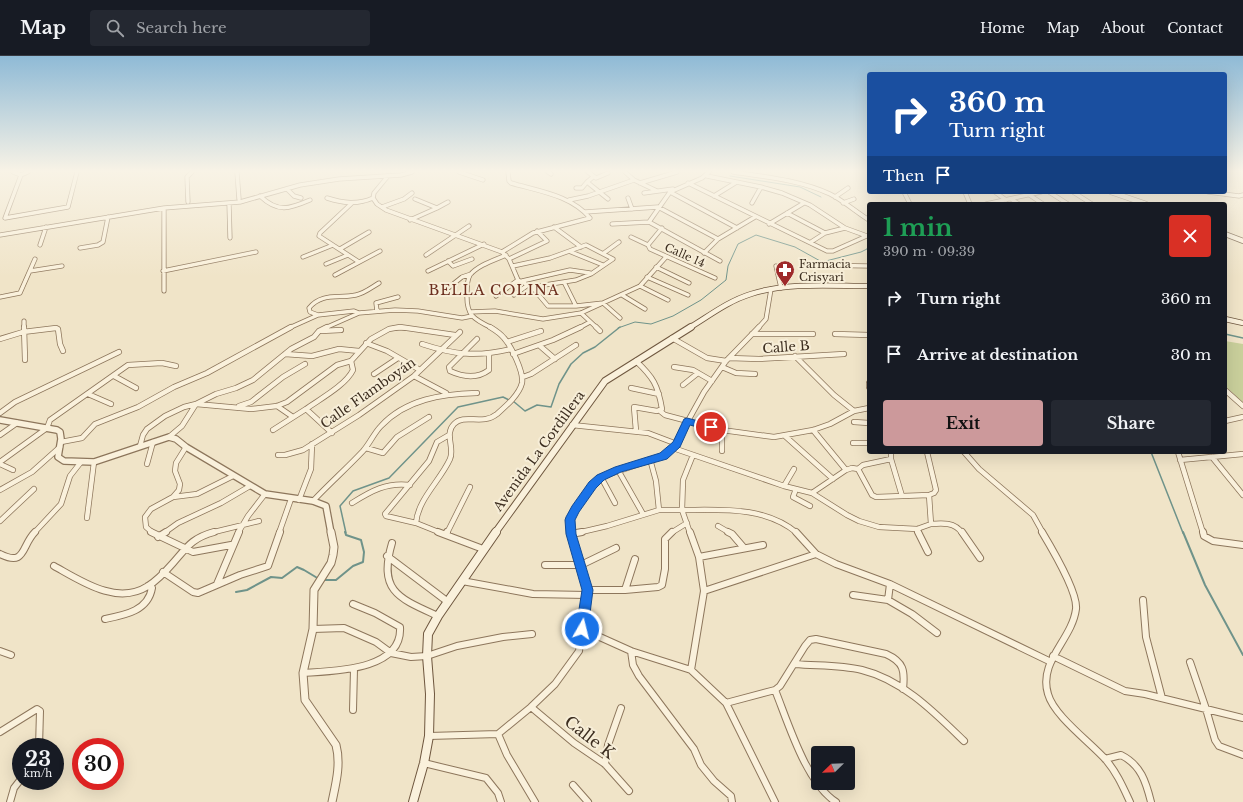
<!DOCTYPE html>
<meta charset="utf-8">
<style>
:root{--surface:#171b24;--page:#242831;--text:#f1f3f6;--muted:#9ea1a6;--line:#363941;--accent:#cc999b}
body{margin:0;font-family:"Libre Baskerville",serif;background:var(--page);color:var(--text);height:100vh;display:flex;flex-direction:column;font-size:15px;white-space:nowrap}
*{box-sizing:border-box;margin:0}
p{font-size:13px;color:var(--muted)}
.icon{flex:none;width:22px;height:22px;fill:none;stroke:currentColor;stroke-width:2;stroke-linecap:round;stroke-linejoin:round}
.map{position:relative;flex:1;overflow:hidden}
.details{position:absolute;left:867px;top:146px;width:360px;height:252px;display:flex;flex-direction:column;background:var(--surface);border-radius:4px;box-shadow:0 4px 16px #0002}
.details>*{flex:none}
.banner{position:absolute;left:867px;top:16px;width:360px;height:122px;border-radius:4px;box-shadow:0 4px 16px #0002;background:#1a4fa0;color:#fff;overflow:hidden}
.needle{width:26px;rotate:247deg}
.controls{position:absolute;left:811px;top:690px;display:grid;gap:8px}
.controls a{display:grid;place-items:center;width:44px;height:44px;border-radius:4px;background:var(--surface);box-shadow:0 4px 16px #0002;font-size:20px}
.speed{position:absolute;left:12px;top:682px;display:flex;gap:8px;font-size:20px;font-weight:700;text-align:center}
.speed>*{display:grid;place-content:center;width:52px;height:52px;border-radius:50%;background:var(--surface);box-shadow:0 4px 16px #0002;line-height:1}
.speed small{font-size:10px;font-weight:400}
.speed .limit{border:6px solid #d22;background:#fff;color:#111}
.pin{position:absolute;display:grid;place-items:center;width:34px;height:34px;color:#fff;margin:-17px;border:2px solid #fff;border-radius:50%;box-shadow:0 1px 4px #0007}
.me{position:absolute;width:44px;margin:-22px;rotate:8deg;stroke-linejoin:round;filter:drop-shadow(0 0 3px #0008)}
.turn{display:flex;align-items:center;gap:14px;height:84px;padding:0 16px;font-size:18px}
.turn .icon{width:52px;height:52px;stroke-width:2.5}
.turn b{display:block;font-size:28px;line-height:34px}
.then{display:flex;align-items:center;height:38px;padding:0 16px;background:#0003;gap:8px;font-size:15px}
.round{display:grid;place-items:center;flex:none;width:42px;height:42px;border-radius:4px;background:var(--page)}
.headline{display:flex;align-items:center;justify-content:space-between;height:68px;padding:0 16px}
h1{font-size:24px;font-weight:800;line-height:30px;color:#1e9e55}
.action{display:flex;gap:8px;margin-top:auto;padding:8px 16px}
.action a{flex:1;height:46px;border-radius:4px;background:var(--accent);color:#111;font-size:16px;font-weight:800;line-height:46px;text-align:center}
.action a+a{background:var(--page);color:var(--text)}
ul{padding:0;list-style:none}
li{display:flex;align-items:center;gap:12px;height:56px;padding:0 16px}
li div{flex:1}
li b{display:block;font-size:15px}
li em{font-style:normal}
header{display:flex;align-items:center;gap:24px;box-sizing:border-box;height:56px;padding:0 20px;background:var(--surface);border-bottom:1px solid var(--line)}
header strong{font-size:19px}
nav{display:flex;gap:22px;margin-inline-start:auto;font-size:14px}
.search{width:280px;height:36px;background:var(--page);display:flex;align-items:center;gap:10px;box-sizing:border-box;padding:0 14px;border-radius:4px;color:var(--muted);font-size:15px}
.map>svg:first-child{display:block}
.green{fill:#c9cf9b}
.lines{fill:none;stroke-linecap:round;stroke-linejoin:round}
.stream-far2{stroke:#6f938a;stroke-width:1}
.stream-far1{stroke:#6f938a;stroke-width:1.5}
.stream{stroke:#6f938a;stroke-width:2}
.minor-far2-casing{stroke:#8d765c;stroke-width:5}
.minor-far1-casing{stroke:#8d765c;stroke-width:6}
.minor-casing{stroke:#8d765c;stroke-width:8}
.tertiary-far1-casing{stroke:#8d765c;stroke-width:8}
.tertiary-casing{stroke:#8d765c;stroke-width:9}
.secondary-far2-casing{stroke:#6f573f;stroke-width:6}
.secondary-far1-casing{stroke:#6f573f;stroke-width:8}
.secondary-casing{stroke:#6f573f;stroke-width:10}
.minor-far2{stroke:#faf1dc;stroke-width:3.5}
.minor-far1{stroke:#faf1dc;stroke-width:4.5}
.minor{stroke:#faf1dc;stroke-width:6}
.tertiary-far1{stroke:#faf1dc;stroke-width:5.5}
.tertiary{stroke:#faf1dc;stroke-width:7}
.secondary-far2{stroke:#faf1dc;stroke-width:4.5}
.secondary-far1{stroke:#faf1dc;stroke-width:6}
.secondary{stroke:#faf1dc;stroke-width:8}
.route{fill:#1a73e8;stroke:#114b97}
.labels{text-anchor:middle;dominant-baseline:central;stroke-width:4;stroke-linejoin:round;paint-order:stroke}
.far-street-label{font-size:11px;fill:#3d2e20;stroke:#f7eed8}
.far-poi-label{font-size:11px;fill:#3d2e20;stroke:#f7eed8;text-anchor:start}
.street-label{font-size:13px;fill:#3d2e20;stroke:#f7eed8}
.neighbourhood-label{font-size:14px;letter-spacing:1px;fill:#6b2e1e;stroke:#f7eed8}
.near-street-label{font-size:16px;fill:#3d2e20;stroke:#f7eed8}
</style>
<header>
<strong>Map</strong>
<div class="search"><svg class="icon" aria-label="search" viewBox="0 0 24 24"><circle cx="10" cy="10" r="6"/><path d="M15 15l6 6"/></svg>Search here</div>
<nav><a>Home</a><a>Map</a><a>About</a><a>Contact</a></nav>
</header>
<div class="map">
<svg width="1243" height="746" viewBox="0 0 1243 746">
<rect width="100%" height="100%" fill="#f0e4c8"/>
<path class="green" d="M1225 285 1243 288V346L1225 330Z"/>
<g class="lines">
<path class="stream-far2" d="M730 120 800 131 821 141
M618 272 635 266 651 268 673 260 701 244 726 224 728 210 738 188 756 179 795 191 822 206 861 196 867 193 869 187"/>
<path class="stream-far1" d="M1225 278 1243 282
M513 345 525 355 537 349 551 351 559 328 571 308 583 297 595 291 620 271
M1151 396 1183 477
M346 477 340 450 353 435 389 422 458 351 503 341 509 344"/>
<path class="stream" d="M1183 476 1205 529 1243 599
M323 524H336L353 510 363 506 364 496 361 484 346 479 345 476
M236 536 247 534 271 521 282 522 297 511 304 514 319 523"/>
<defs>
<path id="minor-far2" d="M13 116 21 119
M237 116 239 143
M459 116 483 124
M548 116 551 118
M588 116 596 122 608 117
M625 116 634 124 657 135
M733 116C766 121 800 124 830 138 844 145 856 156 869 164
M21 119 5 162 68 151 77 116
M21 119 28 116
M388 120 374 137 373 142 377 148 386 154 502 196 509 203 518 224 532 231 548 250H576L603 247 620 262
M707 120 761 131 782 137 810 149 845 172 867 180
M593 121 587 126 608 143
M640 127 677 116
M688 127 827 195H833L869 179
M576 132H582L587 126
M287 133 294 140 301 142
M670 136 737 172
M904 136 910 148
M965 136 970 148
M995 136 1006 144
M1025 136 1043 148
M1049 136 1068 148
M1073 136 1092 148
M1208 136 1239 140 1243 139
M644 137 673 133
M260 140C278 157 289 153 310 144
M714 140 735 127
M835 141 848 132
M327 142C343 147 357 149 373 142
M628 142 632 153
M1011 143 1019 148
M569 144 588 140 634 124
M188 146 187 121 192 116
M229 147 230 182
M352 147 320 177 319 180 359 206
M752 147 761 131
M843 147 854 143
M986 148 1041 136
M382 151 404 143 412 137
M164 152V235
M437 152 448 146
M585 156 658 151 718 183
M787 157 825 177
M410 164 437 152 415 143
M649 166 670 136 702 122 709 116
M612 168 649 166 720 205
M769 168 804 147
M554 171 581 191
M662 172 648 189 650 193 715 222
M0 179 164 152 240 146 300 129 339 123 401 119 412 116
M631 181 648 189
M811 186 825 177 845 172
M40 189 46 171
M80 192 98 189 103 186 108 161
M340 193 369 176
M502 196 533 177 590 162C571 139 538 135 511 127L509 125 508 116
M571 196 603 209
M604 197 619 186
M704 197 718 183 755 161
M426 199 469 170
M303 201 333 189
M509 203 547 185 537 175
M448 205 453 210 472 203
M326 208 348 199
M810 209 869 210
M513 210 550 202 586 189 613 203 591 218 576 224 532 231
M776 210 781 232
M656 211 689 227
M30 215 62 210
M163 215 256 196
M428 215 484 188
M335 219 380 195
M647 221 688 239
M522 225 570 214 590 217
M564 226 576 250
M640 230 668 244
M447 233 462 221 471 218
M514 239 528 229
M622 239 645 253
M496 240 518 224
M0 241 20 237 35 203
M377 255 376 247 398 241
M470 256 495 255 543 263 581 257 640 230 666 201
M581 257 597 272
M318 259 310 256 309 252C322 236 339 243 356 239 365 237 372 231 379 227
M24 265V272
M289 272 318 259 354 255 359 257
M325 272 359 257 395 254 418 255 462 262 472 260
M394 272H407
M492 272C473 263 466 259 467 237 467 231 467 224 470 219 478 209 495 204 506 199
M579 272 590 266
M758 272 766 263 771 233"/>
<path id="minor-far1" d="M24 271 25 304
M400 271 455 279
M596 271 600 275
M321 275 341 274
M752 278H813
M835 278 869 279
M672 282 707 302 726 305
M0 283 23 276 56 272 58 273 60 288 63 295
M477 283 449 311 450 315C463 321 477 323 489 314V299
M507 286 541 275
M366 287 387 295 420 314
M422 288C455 299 477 301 511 293
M540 290 555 303
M285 298 312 300 339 293 359 295
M513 298 553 284 581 271
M795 300 834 339 854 355
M729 302 759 303 844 298
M636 305C653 321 658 329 662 353L657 355 634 351 636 375
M674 311 693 314 712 325
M722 311 736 317 755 318
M374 318 398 302
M114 320 136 332
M414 320 446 337
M523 321 531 318 576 289
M869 327V331
M683 329 698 317
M631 332 659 338
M1225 334 1243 350
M88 338 111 348
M239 350 251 346 283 321 305 308
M277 350 293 361
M660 355 665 359 722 374 774 381 813 374 830 368 854 355 869 352
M0 357 15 346 119 296
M1225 365 1243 361
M854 366 869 367
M572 369 648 377 677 388
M273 374 306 353
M722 374V395
M332 377 306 353C320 343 346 329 353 314L351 305
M0 379 17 367
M785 380 833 423
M169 381 182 370 196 348 216 338 236 332 253 324 291 293 314 281 319 275 327 271
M61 386 82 382 95 368 138 351 174 331 207 317 291 271
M853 387H869
M140 390 143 379 147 373 165 360 184 351 196 348 251 353 277 350 287 346 337 309 351 305 371 283 389 273 400 271
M366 392 383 397 397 381 429 361
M673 392 784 430 812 437 847 459 859 465 879 471 917 473 931 468
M891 396V403L902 440
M927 396 936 434 934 437 929 439 931 468C942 467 955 466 962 477
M964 396 979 413 1033 459 1043 477
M1178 396 1203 477
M278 399H285L303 394 359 359 414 320 460 276
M1212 401 1243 439
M650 403 656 425 659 454
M1180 404 1243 398
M0 406 47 372 50 364 128 309 162 307 176 310
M0 408 13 414
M147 408 153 386
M858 413 872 439 876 441 929 439
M618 414 643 458
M846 414 852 412 858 413 863 409 891 403
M601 421 615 447
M784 430 794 413
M796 433 793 441 810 450
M0 434 32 416 60 391
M812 437 846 414 813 374
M173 441 197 438 233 420
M299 444 311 413 312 388
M313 445C329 428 347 412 363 395 370 387 374 377 381 370 406 343 442 338 477 337
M352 447C371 435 387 426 410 429
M87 462 94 406
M0 465 34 433
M416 467C418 443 440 425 450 403 455 392 444 378 454 368 465 357 482 370 497 358 506 350 519 339 522 327 524 316 511 290 504 282 500 277 495 274 490 271
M718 470 730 477
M917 473 919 477
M34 477 61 448 70 420 81 406
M153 477 146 471 145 461 151 453 173 441 179 434 180 428 175 415 176 407 186 391
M164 477 178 467 221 447 250 430
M210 477 259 465
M238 477 248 460 265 438
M279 477 291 443
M441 477 416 467 386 460 385 458 429 405 437 386 449 379
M447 477 470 431
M571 477 570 463 575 453 592 429 601 421 663 400 673 392 704 336 726 305 759 271
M577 477 607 470 659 454H682L683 424 693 399
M671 477 687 467
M690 477 682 454C721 454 765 450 797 477"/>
<path id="minor" d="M151 476 193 496 231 489
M438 476 483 493
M690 476 699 501 704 535 691 614
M728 476 732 478 744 492
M796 476 816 498 836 508 890 528 1051 606
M918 476 928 496
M962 476 980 502
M1042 476C1051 491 1078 536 1076 553 1072 584 1038 605 1048 638 1054 660 1090 686 1106 704 1117 717 1123 731 1130 746
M1203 476 1204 480 1213 485 1243 489
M446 478 447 476
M571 478 582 476
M158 481 166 476
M392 487C378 535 398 542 438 560
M0 498C26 511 21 490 35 476
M387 500 448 546
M699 501 763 489
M545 509H581L616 492
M54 510C81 525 117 550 148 530 158 524 166 515 173 507 187 491 192 482 214 476
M163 516 193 536 198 537 240 519 268 510 280 476
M462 525 533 538 587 539
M217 528 239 476
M587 534H625L658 531 662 529 665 513V483L672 476
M625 534 635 503
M704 535 816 498
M853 539 888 544 912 558 937 577
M888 544 890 528
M1143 544 1146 581 1162 642
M105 563C125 559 148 555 152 532L148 530
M313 573 344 572 376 586 391 597 411 601 427 600 457 590 503 581 532 578
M582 573 631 595 691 614 726 647 775 746
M0 595 11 599
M631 595 633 609 639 620 694 693 701 709 714 725 731 740 732 746
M1053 600 1125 635 1145 638 1206 653 1215 684 1219 690 1243 699
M1190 606 1206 653 1243 662
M795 608C817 610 840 609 862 614 903 624 935 657 964 685
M303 617C332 615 403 615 400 571L375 557 353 548
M775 634C788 666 806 727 836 746
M726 647 775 634 780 630 805 590 810 584 816 583 886 598C904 606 905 615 903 633
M531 651 574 687 605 708 629 735
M353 654 354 613
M0 676 37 653 40 655 39 691
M498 678 531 651 555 628 579 595 587 534 571 476
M498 678 507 699 535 746
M429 680 498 678
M1105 703 1121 699C1141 709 1146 726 1151 746
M424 707 486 722 498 737 501 746
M605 708 608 689 621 652
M573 729 588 746
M10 746 14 732 21 723"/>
<path id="tertiary-far1" d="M0 364 57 374 60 376 61 383 58 401 64 405 94 406 169 381 176 383 186 391 265 438 313 445 326 450 331 477"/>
<path id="tertiary" d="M331 476 334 491 333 499 331 507 314 534 313 573 303 617 305 644 336 689C341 708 336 727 332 746"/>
<path id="secondary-far2" d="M1111 136 1146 148
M1225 178 1243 185
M1225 263 1243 267
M689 272C709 260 728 245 751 238 788 226 831 230 869 230"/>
<path id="secondary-far1" d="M495 477 605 325 691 271"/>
<path id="secondary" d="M413 746 424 707 429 680 430 638 427 600 428 578 438 560 496 476"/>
</defs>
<use href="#minor-far2" class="minor-far2-casing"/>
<use href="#minor-far1" class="minor-far1-casing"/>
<use href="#minor" class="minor-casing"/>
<use href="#tertiary-far1" class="tertiary-far1-casing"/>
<use href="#tertiary" class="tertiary-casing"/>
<use href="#secondary-far2" class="secondary-far2-casing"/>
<use href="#secondary-far1" class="secondary-far1-casing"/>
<use href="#secondary" class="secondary-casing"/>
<use href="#minor-far2" class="minor-far2"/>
<use href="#minor-far1" class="minor-far1"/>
<use href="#minor" class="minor"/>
<use href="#tertiary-far1" class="tertiary-far1"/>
<use href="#tertiary" class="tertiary"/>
<use href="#secondary-far2" class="secondary-far2"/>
<use href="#secondary-far1" class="secondary-far1"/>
<use href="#secondary" class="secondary"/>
</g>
<linearGradient id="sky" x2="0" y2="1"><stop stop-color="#8fbad6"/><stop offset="0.52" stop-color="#f8f3e6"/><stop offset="1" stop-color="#f8f3e6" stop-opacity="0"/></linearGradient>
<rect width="1243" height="221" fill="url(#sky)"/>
<path class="route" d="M687 362 714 369 715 371 711 375 690 369 680 391 667 403 621 416 604 424 596 432 579 456 575 464 576 478 593 534 588 573 586 577 582 579 578 577 576 573 582 534 566 478 565 464 566 461 572 450 589 426 597 419 615 411 660 397 673 386 684 363Z"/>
<defs>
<symbol id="pharmacy-pin" viewBox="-11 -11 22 30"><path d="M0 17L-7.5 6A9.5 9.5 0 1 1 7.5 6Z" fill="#9e2a2b" stroke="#f7eed8"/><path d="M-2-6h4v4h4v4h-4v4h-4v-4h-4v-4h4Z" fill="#fff"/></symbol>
</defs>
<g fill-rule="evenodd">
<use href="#pharmacy-pin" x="774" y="203" width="22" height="30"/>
</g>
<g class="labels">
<g class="far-street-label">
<text transform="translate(685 199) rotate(24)">Calle 14</text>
</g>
<g class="far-poi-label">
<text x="799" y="208">Farmacia<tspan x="799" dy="13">Crisyari</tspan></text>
</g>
<g class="street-label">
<text transform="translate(786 291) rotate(-4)">Calle B</text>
<text transform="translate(368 337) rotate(-35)">Calle Flamboyán</text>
<text transform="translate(539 395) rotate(-54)">Avenida La Cordillera</text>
</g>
<g class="neighbourhood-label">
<text x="494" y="234">BELLA COLINA</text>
</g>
<g class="near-street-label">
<text transform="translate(590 681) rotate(38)">Calle K</text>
</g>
</g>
</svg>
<div class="controls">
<a><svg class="needle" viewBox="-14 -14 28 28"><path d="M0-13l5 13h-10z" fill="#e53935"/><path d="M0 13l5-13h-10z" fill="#9ea1a6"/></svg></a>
</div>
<div class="speed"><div>23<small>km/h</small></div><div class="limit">30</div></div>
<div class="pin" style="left:711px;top:371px;background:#d93025"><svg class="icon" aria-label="arrive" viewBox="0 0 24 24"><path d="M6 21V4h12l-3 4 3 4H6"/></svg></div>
<svg class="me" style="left:582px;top:573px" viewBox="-20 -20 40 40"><circle r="17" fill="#1a73e8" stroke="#fff" stroke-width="3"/><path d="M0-11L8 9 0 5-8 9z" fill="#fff"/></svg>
<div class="banner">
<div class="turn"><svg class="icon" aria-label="right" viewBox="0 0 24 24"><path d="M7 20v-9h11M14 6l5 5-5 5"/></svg><div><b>360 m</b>Turn right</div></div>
<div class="then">Then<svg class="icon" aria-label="arrive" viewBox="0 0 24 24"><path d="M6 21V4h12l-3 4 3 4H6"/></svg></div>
</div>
<section class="details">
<div class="headline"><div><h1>1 min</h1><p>390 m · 09:39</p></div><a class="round" style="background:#d93025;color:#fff"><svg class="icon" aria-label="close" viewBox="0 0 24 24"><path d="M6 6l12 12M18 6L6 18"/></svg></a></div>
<ul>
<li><svg class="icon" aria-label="right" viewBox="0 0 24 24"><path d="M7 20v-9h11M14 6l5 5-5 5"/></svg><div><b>Turn right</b></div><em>360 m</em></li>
<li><svg class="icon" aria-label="arrive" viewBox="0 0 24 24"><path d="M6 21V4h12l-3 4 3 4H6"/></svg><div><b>Arrive at destination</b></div><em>30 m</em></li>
</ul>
<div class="action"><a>Exit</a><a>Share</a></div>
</section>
</div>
